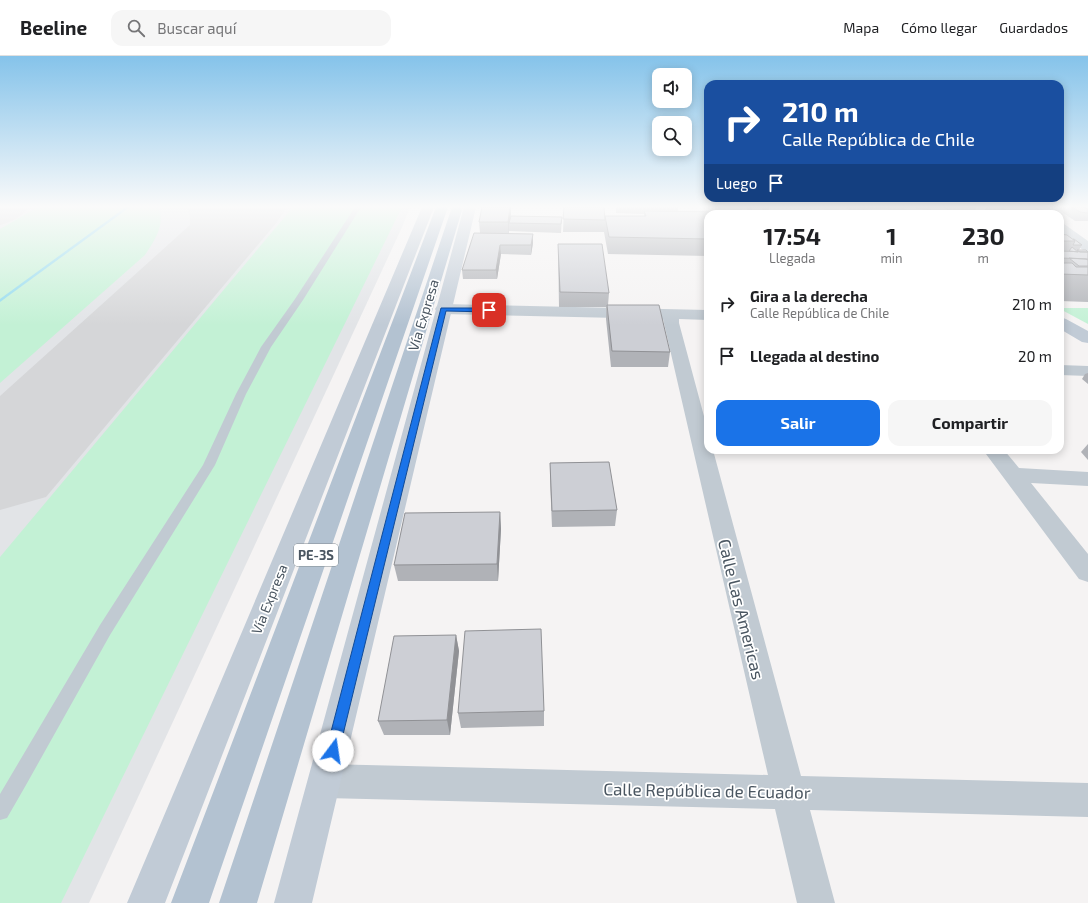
<!DOCTYPE html>
<html lang="es">
<meta charset="utf-8">
<style>
:root{--surface:#fff;--page:#f6f6f6;--text:#202124;--muted:#757577;--line:#e0e0e0;--accent:#1a73e8}
body{margin:0;font-family:"Exo 2",sans-serif;background:var(--page);color:var(--text);height:100vh;display:flex;flex-direction:column;font-size:15px;white-space:nowrap}
*{box-sizing:border-box;margin:0}
p{font-size:13px;color:var(--muted)}
.icon{flex:none;width:22px;height:22px;fill:none;stroke:currentColor;stroke-width:2;stroke-linecap:round;stroke-linejoin:round}
.map{position:relative;flex:1;overflow:hidden}
.details{position:absolute;left:704px;top:154px;width:360px;height:244px;display:flex;flex-direction:column;background:var(--surface);border-radius:12px;box-shadow:0 2px 10px #0003}
.details>*{flex:none}
.hud{position:absolute;left:704px;top:24px;width:360px;height:122px;border-radius:12px;box-shadow:0 2px 10px #0003;background:#1a4fa0;color:#fff;overflow:hidden}
.fabs{position:absolute;left:652px;top:12px;display:grid;gap:8px}
.fabs a{display:grid;place-items:center;width:40px;height:40px;border-radius:8px;background:var(--surface);box-shadow:0 2px 10px #0003;font-size:20px}
.pin{position:absolute;display:grid;place-items:center;width:34px;height:34px;color:#fff;margin:-17px;border-radius:8px;box-shadow:0 2px 6px #0006}
.me{position:absolute;width:44px;margin:-22px;rotate:14deg;stroke-linejoin:round;filter:drop-shadow(0 0 3px #0008)}
.turn{display:flex;align-items:center;gap:14px;height:84px;padding:0 12px;font-size:18px}
.turn .icon{width:52px;height:52px;stroke-width:2.5}
.turn b{display:block;font-size:28px;line-height:34px}
.then{display:flex;align-items:center;height:38px;padding:0 12px;background:#0003;gap:8px;font-size:15px}
.eta{display:flex;justify-content:space-evenly;align-items:center;height:68px;text-align:center}
.eta b{font-size:24px;font-weight:700;line-height:28px}
.primary-button{display:flex;gap:8px;margin-top:auto;padding:8px 12px}
.primary-button a{flex:1;height:46px;border-radius:12px;background:var(--accent);color:#fff;font-size:16px;font-weight:700;line-height:46px;text-align:center}
.primary-button a+a{background:var(--page);color:var(--text)}
ul{padding:0;list-style:none}
li{display:flex;align-items:center;gap:12px;height:52px;padding:0 12px}
li div{flex:1}
li b{display:block;font-size:15px}
li em{font-style:normal}
header{display:flex;align-items:center;gap:24px;box-sizing:border-box;height:56px;padding:0 20px;background:var(--surface);border-bottom:1px solid var(--line)}
header strong{font-size:19px}
nav{display:flex;gap:22px;margin-inline-start:auto;font-size:14px}
.search{width:280px;height:36px;background:var(--page);display:flex;align-items:center;gap:10px;box-sizing:border-box;padding:0 14px;border-radius:12px;color:var(--muted);font-size:15px}
.map>svg:first-child{display:block}
.airport{fill:#e2e4e7}
.green{fill:#c3f1d5}
.lines{fill:none;stroke-linecap:round;stroke-linejoin:round}
.stream{fill:#90daee;fill-rule:evenodd}
.taxiway{fill:#d5d6d8;fill-rule:evenodd}
.runway{fill:#d5d6d8;fill-rule:evenodd}
.lane{fill:#c1cad2;fill-rule:evenodd}
.street{fill:#c1cad2;fill-rule:evenodd}
.secondary{fill:#c1cbd6;fill-rule:evenodd}
.primary{fill:#b3c2d1;fill-rule:evenodd}
.wall{fill:#b0b2b7}
.shaded-wall{fill:#909195}
.building{fill:#cdcfd5;stroke:#909195}
.route{fill:#1a73e8;stroke:#114b97}
.labels{text-anchor:middle;dominant-baseline:central;stroke-width:3.5;stroke-linejoin:round;paint-order:stroke}
.shield{fill:#fff;stroke:#808990;stroke-width:1}
.shield-label{font-size:13px;font-weight:bold;fill:#4a5661}
.street-label{font-size:14px;fill:#4a5661;stroke:#fff}
.near-street-label{font-size:17px;fill:#4a5661;stroke:#fff}
</style>
<header>
<strong>Beeline</strong>
<div class="search"><svg class="icon" aria-label="search" viewBox="0 0 24 24"><circle cx="10" cy="10" r="6"/><path d="M15 15l6 6"/></svg>Buscar aquí</div>
<nav><a>Mapa</a><a>Cómo llegar</a><a>Guardados</a></nav>
</header>
<div class="map">
<svg width="1088" height="847" viewBox="0 0 1088 847">
<rect width="100%" height="100%" fill="#f5f3f3"/>
<path class="airport" d="M0 151H410L403 169 89 847H0Z"/>
<path class="green" d="M38 151H158C166 168 155 184 145 199L0 327V173Z
M293 151H402L61 847H0V501Z
M1060 252H1088V268L1060 253Z"/>
<g class="lines">
<path class="stream" d="M126 151H130L0 246V243Z"/>
<path class="taxiway" d="M0 151H29C22 161 12 166 0 169Z
M188 151H216C226 172 219 200 206 218L194 221 182 218 177 211C186 189 194 174 188 151Z"/>
<path class="runway" d="M210 151H287L277 166 46 441 0 454V340Z"/>
<path class="lane" d="M355 151H361L303 244 271 291 246 338 215 409 110 579 26 729 7 762 0 764V738L100 569 203 409 236 338 261 291 295 243Z"/>
<path class="street" d="M730 151H742L743 158H731Z
M1027 151H1040L1049 158H1035Z
M1060 167 1064 168 1088 185V195L1083 194 1060 177Z
M443 248 708 254V264L679 263V267L708 375V394H713L801 720 1088 727V761L810 754 835 847H797L775 753 325 742 313 737 308 725 313 713 325 708 768 719 663 263 443 258 437 256 435 253 437 250Z
M1060 309 1088 310V320L1060 319Z
M983 394H1004L1019 412 1088 416V430L1031 427 1088 498V526L1079 523Z"/>
<path class="secondary" d="M422 151H434L165 847H127Z
M464 151H476L312 847H274Z
M821 151H835L845 158H830Z
M1060 261 1066 263 1088 275V287L1082 286 1060 273Z"/>
<path class="primary" d="M436 151H448L209 847H171Z
M452 151H460L462 154 257 847H219Z"/>
</g>
<path class="wall" d="M564 151 605 164V160H644V158L616 157V151H678V156L708 158V200L608 198 604 176H563Z
M745 151H768L769 153V155L770 156 769 158H747L746 156 747 153Z
M845 151H975L976 152 975 156H985L984 155 986 151H1034L1042 156 1041 158H856L846 152 847 151Z
M1055 151H1084L1088 153V165H1075Z
M511 160 562 161 561 177 509 175V178H533V187L531 199 501 198 497 223H463L462 214 480 177 479 166Z
M1060 178 1067 179 1082 189 1079 194H1075L1077 195V194L1088 195V246L1060 245Z
M558 188 609 237 608 249 670 296 668 311H611L606 263V251H559Z
M1088 317V328L1082 323 1085 318Z
M1088 388V404L1081 396Z
M550 407 617 454 615 470 552 471 550 423Z
M500 456 501 473 498 525H398L394 509Z
M456 579 459 595 450 679H384L378 665Z
M544 655V670L461 672 458 657Z"/>
<path class="shaded-wall" d="M510 151H511V158L510 167H509V179L508 166Z
M533 178V187L531 199V189Z
M500 189 501 198 497 223 496 214Z
M500 456 501 473 498 525 497 508Z
M456 579 459 595 450 679 447 664Z"/>
<path class="building" d="M482 151H510L508 166H479Z
M564 151H604L605 164 563 163Z
M750 151H768L769 153H762L768 154 770 156H753Z
M860 151H882L883 152H862Z
M893 151H915L916 152 931 154 927 151H944L954 158H917L915 157H910L905 153H895Z
M962 151H975L976 152Z
M1001 151H1034L1042 156 1007 155Z
M1072 151H1084L1088 153V157L1080 156Z
M889 152 887 158H874L863 153Z
M644 155 726 156V158H708V183L609 181 605 160H646Z
M775 156H792L793 158H776Z
M810 156H827L829 158H812Z
M958 156 995 157 997 158H960Z
M511 160 562 161 561 168 509 167Z
M474 177 533 178 531 189H500L496 214H462Z
M1060 178 1067 179 1075 185H1060Z
M1073 183H1074L1082 189H1073L1075 185Z
M558 188H602L609 237 560 236Z
M1072 191 1078 196 1069 195Z
M1077 194H1086L1088 196H1080Z
M1060 195 1088 196V203L1060 202Z
M1069 202 1086 203 1088 204V210H1079Z
M1060 207H1072L1076 211H1088V219L1060 218Z
M607 249H659L670 296 612 295Z
M609 406 617 454 552 455 550 407Z
M500 456 497 508 394 509 405 457Z
M541 573 544 655 458 657 465 575Z
M456 579 447 664 378 665 394 580Z"/>
<linearGradient id="sky" x2="0" y2="1"><stop stop-color="#85c3ea"/><stop offset="0.56" stop-color="#fafafa"/><stop offset="1" stop-color="#fafafa" stop-opacity="0"/></linearGradient>
<rect width="1088" height="269" fill="url(#sky)"/>
<path class="route" d="M441 252H489L492 254 489 256 446 255 339 695 337 699 333 701 328 699 326 695Z"/>
<g class="labels">
<rect class="shield" x="294" y="488" width="44" height="22" rx="3"/>
<g class="shield-label">
<text x="316" y="499">PE-3S</text>
</g>
<g class="street-label">
<text transform="translate(423 259) rotate(-73)">Vía Expresa</text>
<text transform="translate(269 543) rotate(-68)">Vía Expresa</text>
</g>
<g class="near-street-label">
<text transform="translate(742 553) rotate(76)">Calle Las Americas</text>
<text transform="translate(707 734) rotate(1)">Calle República de Ecuador</text>
</g>
</g>
</svg>
<div class="fabs">
<a><svg class="icon" aria-label="sound" viewBox="0 0 24 24"><path d="M4 9h4l5-4v14l-5-4H4zM17 9q2 3 0 6"/></svg></a>
<a><svg class="icon" aria-label="search" viewBox="0 0 24 24"><circle cx="10" cy="10" r="6"/><path d="M15 15l6 6"/></svg></a>
</div>
<div class="pin" style="left:489px;top:254px;background:#d93025"><svg class="icon" aria-label="arrive" viewBox="0 0 24 24"><path d="M6 21V4h12l-3 4 3 4H6"/></svg></div>
<svg class="me" style="left:333px;top:695px" viewBox="-20 -20 40 40"><circle r="19" fill="#fff"/><path d="M0-13L10 11 0 6-10 11z" fill="#1a73e8"/></svg>
<div class="hud">
<div class="turn"><svg class="icon" aria-label="right" viewBox="0 0 24 24"><path d="M7 20v-9h11M14 6l5 5-5 5"/></svg><div><b>210 m</b>Calle República de Chile</div></div>
<div class="then">Luego<svg class="icon" aria-label="arrive" viewBox="0 0 24 24"><path d="M6 21V4h12l-3 4 3 4H6"/></svg></div>
</div>
<section class="details">
<div class="eta">
<div><b>17:54</b><p>Llegada</p></div>
<div><b>1</b><p>min</p></div>
<div><b>230</b><p>m</p></div>
</div>
<ul>
<li><svg class="icon" aria-label="right" viewBox="0 0 24 24"><path d="M7 20v-9h11M14 6l5 5-5 5"/></svg><div><b>Gira a la derecha</b><p>Calle República de Chile</p></div><em>210 m</em></li>
<li><svg class="icon" aria-label="arrive" viewBox="0 0 24 24"><path d="M6 21V4h12l-3 4 3 4H6"/></svg><div><b>Llegada al destino</b></div><em>20 m</em></li>
</ul>
<div class="primary-button"><a>Salir</a><a>Compartir</a></div>
</section>
</div>
